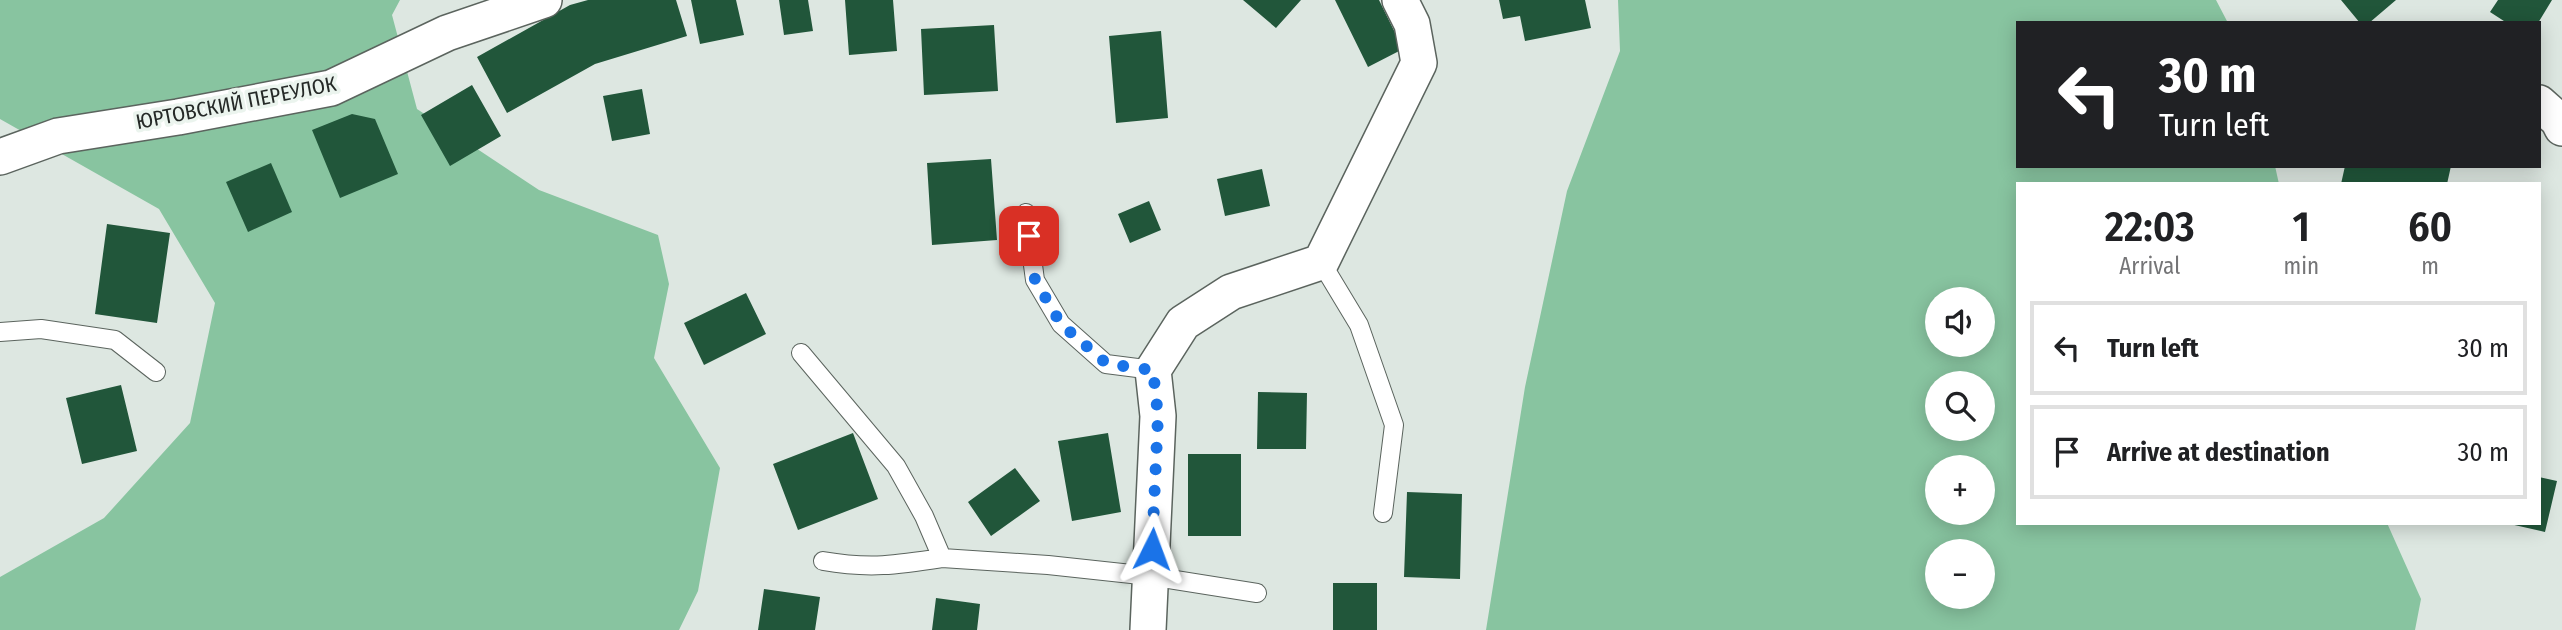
<!DOCTYPE html>
<meta charset="utf-8">
<style>
:root{--surface:#fff;--page:#f6f6f6;--text:#202124;--muted:#757577;--line:#e0e0e0}
body{margin:0;font-family:"Fira Sans Condensed",sans-serif;background:var(--page);color:var(--text);height:100vh;display:flex;flex-direction:column;font-size:26px;white-space:nowrap}
*{box-sizing:border-box;margin:0}
p{font-size:23px;color:var(--muted)}
.icon{flex:none;width:38px;height:38px;fill:none;stroke:currentColor;stroke-width:2;stroke-linecap:round;stroke-linejoin:round}
.map{position:relative;flex:1;overflow:hidden}
.sheet{position:absolute;left:2016px;top:182px;width:525px;height:343px;display:flex;flex-direction:column;background:var(--surface);border-radius:0px;box-shadow:0 4px 18px #0003}
.sheet>*{flex:none}
.top-card{position:absolute;left:2016px;top:21px;width:525px;height:147px;border-radius:0px;box-shadow:0 4px 18px #0003;background:#202124;color:#fff;overflow:hidden}
.tools{position:absolute;left:1925px;top:287px;display:grid;gap:14px}
.tools a{display:grid;place-items:center;width:70px;height:70px;border-radius:50%;background:var(--surface);box-shadow:0 4px 18px #0003;font-size:35px}
.pin{position:absolute;display:grid;place-items:center;width:60px;height:60px;color:#fff;margin:-30px;border-radius:14px;box-shadow:0 4px 10px #0006}
.me{position:absolute;width:77px;margin:-38px;rotate:3deg;stroke-linejoin:round;filter:drop-shadow(0 0 5px #0008)}
.turn{display:flex;align-items:center;gap:24px;height:147px;padding:0 28px;font-size:32px}
.turn .icon{width:91px;height:91px;stroke-width:2.5}
.turn b{display:block;font-size:49px;line-height:60px}
.eta{display:flex;justify-content:space-evenly;align-items:center;height:119px;text-align:center}
.eta b{font-size:42px;font-weight:600;line-height:49px}
ul{padding:0;list-style:none}
li{display:flex;align-items:center;gap:21px;height:94px;margin:0 14px 10px;padding:0 14px;border:4px solid var(--line);border-radius:0px}
li div{flex:1}
li b{display:block;font-size:26px}
li em{font-style:normal}
.map>svg:first-child{display:block}
.green{fill:#88c4a0;fill-rule:evenodd}
.building{fill:#21563a}
.lines{fill:none;stroke-linecap:round;stroke-linejoin:round}
.lane-casing{stroke:#5b645e;stroke-width:20}
.street-casing{stroke:#5b645e;stroke-width:38}
.lane{stroke:#fff;stroke-width:18}
.street{stroke:#fff;stroke-width:35}
.route{stroke:#1a73e8;stroke-width:12;stroke-dasharray:0 21.6}
.labels{text-anchor:middle;dominant-baseline:central;stroke-width:7;stroke-linejoin:round;paint-order:stroke}
.street-label{font-size:21px;fill:#252927;stroke:#ebf4ee}
</style>
<div class="map">
<svg width="2562" height="630" viewBox="0 0 2562 630">
<rect width="100%" height="100%" fill="#dde7e1"/>
<path class="green" d="M0 0H400L392 15 417 109 539 190 658 235 669 284 654 358 720 468 698 591 679 630H0V577L104 518 190 423 215 303 159 209 0 119Z
M1618 0H2216L2228 23H2018V166H2275L2279 184H2018V523H2387L2421 599 2415 630H1486L1525 387 1567 191 1620 51ZM1937 299H1983V345H1937ZM1937 383H1983V429H1937ZM1937 467H1983V513H1937ZM1937 551H1983V597H1937Z"/>
<path class="building" d="M588 0H676L687 36 595 64 507 113 477 57 570 5Z
M691 0H736L744 35 700 44Z
M779 0H808L813 31 784 35Z
M845 0H893L897 51 849 55Z
M1243 0H1301L1276 28Z
M1335 0H1379L1403 49 1368 67Z
M1499 0H1585L1591 28 1525 41 1520 16 1503 19Z
M2341 0H2396L2369 23H2360Z
M2498 0H2552L2538 23H2507L2490 12Z
M994 25 998 91 924 95 921 29Z
M1161 31 1168 118 1116 123 1109 36Z
M472 85 501 136 450 166 421 115Z
M642 89 650 134 612 141 603 96Z
M352 114 375 119 398 174 340 198 312 130Z
M991 159 997 240 932 245 927 163Z
M271 163 292 212 248 232 226 182Z
M2345 166H2451L2447 184H2341Z
M1262 169 1270 206 1225 216 1217 179Z
M1149 201 1161 230 1130 243 1118 214Z
M107 224 170 233 157 323 95 314Z
M746 293 766 334 704 365 684 323Z
M121 385 137 451 82 464 66 398Z
M1258 392 1307 393 1306 449H1257Z
M853 433 878 499 798 530 773 464Z
M1108 433 1121 512 1072 521 1058 441Z
M1188 454H1241V536H1188Z
M1015 468 1040 501 991 536 968 502Z
M2539 477 2557 481 2545 532 2510 524 2539 523Z
M1407 492 1462 494 1460 579 1404 577Z
M1333 583H1377V630H1333Z
M764 589 820 597 815 630H758Z
M936 598 980 604 977 630H932Z"/>
<g class="lines">
<defs>
<path id="lane" d="M1026 213 1035 280 1061 324 1106 364 1153 370
M1321 262 1359 325 1394 425 1383 513
M0 332 41 329 115 340 156 372
M801 353 896 466 924 516 942 558C897 565 869 569 823 561
M942 558 1048 565 1150 576 1257 593"/>
<path id="street" d="M2539 103 2558 120 2562 128
M0 157 58 136 178 117 331 88 447 33 544 0
M1148 630 1158 416 1153 370 1183 323 1231 292 1321 262 1419 63 1412 24 1400 0"/>
</defs>
<use href="#lane" class="lane-casing"/>
<use href="#street" class="street-casing"/>
<use href="#lane" class="lane"/>
<use href="#street" class="street"/>
</g>
<g class="lines">
<path class="route" d="M1029 236 1035 280 1061 324 1107 364 1153 370 1158 416 1152 549"/>
</g>
<g class="labels">
<g class="street-label">
<text transform="translate(236 103) rotate(-11)">ЮРТОВСКИЙ ПЕРЕУЛОК</text>
</g>
</g>
</svg>
<div class="tools">
<a><svg class="icon" aria-label="sound" viewBox="0 0 24 24"><path d="M4 9h4l5-4v14l-5-4H4zM17 9q2 3 0 6"/></svg></a>
<a><svg class="icon" aria-label="search" viewBox="0 0 24 24"><circle cx="10" cy="10" r="6"/><path d="M15 15l6 6"/></svg></a>
<a>+</a>
<a>−</a>
</div>
<div class="pin" style="left:1029px;top:236px;background:#d93025"><svg class="icon" aria-label="arrive" viewBox="0 0 24 24"><path d="M6 21V4h12l-3 4 3 4H6"/></svg></div>
<svg class="me" style="left:1152px;top:549px" viewBox="-20 -20 40 40"><path d="M0-17L14 15 0 8-14 15z" fill="#1a73e8" stroke="#fff" stroke-width="4"/></svg>
<div class="top-card">
<div class="turn"><svg class="icon" aria-label="left" viewBox="0 0 24 24"><path d="M17 20v-9H6M10 6l-5 5 5 5"/></svg><div><b>30 m</b>Turn left</div></div>
</div>
<section class="sheet">
<div class="eta">
<div><b>22:03</b><p>Arrival</p></div>
<div><b>1</b><p>min</p></div>
<div><b>60</b><p>m</p></div>
</div>
<ul>
<li><svg class="icon" aria-label="left" viewBox="0 0 24 24"><path d="M17 20v-9H6M10 6l-5 5 5 5"/></svg><div><b>Turn left</b></div><em>30 m</em></li>
<li><svg class="icon" aria-label="arrive" viewBox="0 0 24 24"><path d="M6 21V4h12l-3 4 3 4H6"/></svg><div><b>Arrive at destination</b></div><em>30 m</em></li>
</ul>
</section>
</div>
